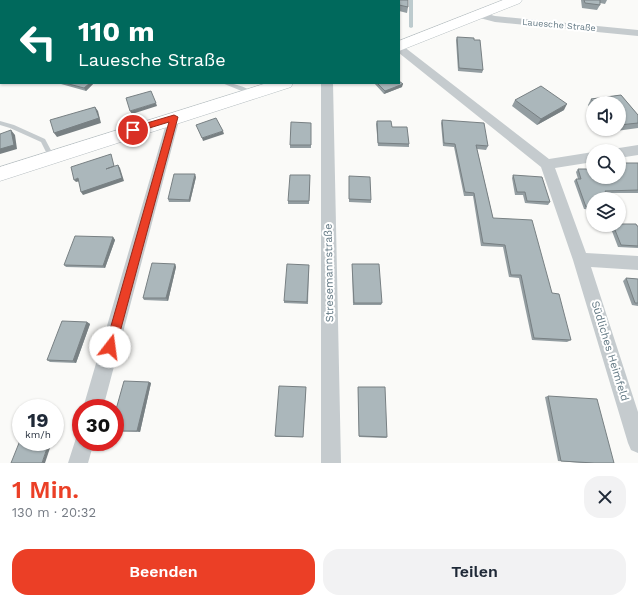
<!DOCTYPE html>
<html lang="de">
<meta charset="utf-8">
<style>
:root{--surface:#fff;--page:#f2f2f3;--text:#1f2937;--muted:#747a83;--accent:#eb3f26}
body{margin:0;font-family:"Work Sans",sans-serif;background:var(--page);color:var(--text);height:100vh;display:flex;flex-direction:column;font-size:15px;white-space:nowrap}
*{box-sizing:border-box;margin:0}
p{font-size:13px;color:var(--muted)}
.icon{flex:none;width:22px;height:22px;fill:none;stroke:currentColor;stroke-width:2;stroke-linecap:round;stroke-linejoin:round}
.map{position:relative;height:463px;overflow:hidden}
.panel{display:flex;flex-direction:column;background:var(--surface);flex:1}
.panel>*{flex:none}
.top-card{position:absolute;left:0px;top:0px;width:400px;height:84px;box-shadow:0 1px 3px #0004;background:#00695c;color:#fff;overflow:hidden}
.controls{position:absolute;left:586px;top:96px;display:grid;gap:8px}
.controls a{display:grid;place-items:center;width:40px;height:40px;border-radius:50%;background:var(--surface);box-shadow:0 1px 3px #0004;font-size:20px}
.speed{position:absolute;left:12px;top:399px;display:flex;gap:8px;font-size:20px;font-weight:700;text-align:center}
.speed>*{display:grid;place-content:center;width:52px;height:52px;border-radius:50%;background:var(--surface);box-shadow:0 1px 3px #0004;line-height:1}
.speed small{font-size:10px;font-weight:400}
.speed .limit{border:6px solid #d22;background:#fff;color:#111}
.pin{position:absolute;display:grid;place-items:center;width:34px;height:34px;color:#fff;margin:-17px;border:2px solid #fff;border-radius:50%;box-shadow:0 1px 4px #0007}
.me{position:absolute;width:44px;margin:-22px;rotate:15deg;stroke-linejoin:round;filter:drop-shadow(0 0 3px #0008)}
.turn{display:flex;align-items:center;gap:14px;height:84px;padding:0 12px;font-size:18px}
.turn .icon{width:52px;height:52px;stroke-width:2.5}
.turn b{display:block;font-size:28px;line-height:34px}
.round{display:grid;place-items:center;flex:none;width:42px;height:42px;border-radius:16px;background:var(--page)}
.head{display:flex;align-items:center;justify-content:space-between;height:68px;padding:0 12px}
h1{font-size:24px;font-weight:600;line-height:30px;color:var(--accent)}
.cta{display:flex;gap:8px;margin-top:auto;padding:8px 12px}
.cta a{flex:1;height:46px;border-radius:16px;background:var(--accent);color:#fff;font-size:16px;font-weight:600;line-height:46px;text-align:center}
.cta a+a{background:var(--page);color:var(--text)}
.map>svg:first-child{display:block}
.green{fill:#dce2d8}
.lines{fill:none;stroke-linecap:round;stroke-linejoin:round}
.stream{fill:#bdcbce;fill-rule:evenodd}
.secondary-casing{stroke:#b7bfc2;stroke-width:1}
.lane{fill:#c5cbce;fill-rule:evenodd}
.street{fill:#c5cbce;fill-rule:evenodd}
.secondary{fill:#fff;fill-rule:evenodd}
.wall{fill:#939da1}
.shaded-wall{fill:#788083}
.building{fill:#abb7bb;stroke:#788083}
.route{fill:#eb3f26;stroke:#992919}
.labels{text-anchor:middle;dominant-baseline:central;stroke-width:4;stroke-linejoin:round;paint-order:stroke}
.far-street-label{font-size:9px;fill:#637984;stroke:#fff}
.street-label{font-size:11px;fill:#637984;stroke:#fff}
</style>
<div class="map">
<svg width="638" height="463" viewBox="0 0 638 463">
<rect width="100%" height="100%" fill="#fafaf8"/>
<path class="green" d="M124 0H363L360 1Z"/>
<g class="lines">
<path class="stream" d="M409 0H413V27L411 28 409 27Z"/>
<defs>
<path id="secondary" d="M503 0H522L520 3 399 51V41Z
M267 83H293L291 87 0 181V167Z"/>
</defs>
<use href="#secondary" class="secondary-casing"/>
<path class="lane" d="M222 83C233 83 245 86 254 93L253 94H249Z
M0 121 14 125 45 139 54 156 53 158H49L41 142 10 128 0 125Z"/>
<path class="street" d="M480 12 495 16 638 30V36L495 22 476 17 475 15 476 13Z
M399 45 403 46 549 159 593 152V162L555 168 586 253 638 256V270L591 267 638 412V453L631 450 628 443 573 260 541 167 399 53Z
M321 83H333L341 463H321Z
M174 113 178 114 180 117 103 408H83L168 117 170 114Z
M638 145V155L619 158V151H614L619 148Z
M81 433V442H94L88 463H68L77 435Z"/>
<use href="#secondary" class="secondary"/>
</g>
<path class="wall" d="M581 0H607L605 4 600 3V5L597 10 582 8Z
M399 1 408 7 407 13 399 11Z
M457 37 474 40 483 70 482 73 458 71 456 40Z
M60 83H94L86 91 61 84Z
M374 83H399L402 87 384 94Z
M621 95 638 115V128L609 132 606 129H619V103H593V112L588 105 591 99Z
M515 100 564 110 537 125 512 106Z
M442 120 488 146 486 150 477 149 493 218 552 293 571 340 567 342 532 340 519 278 509 277 503 247 481 246 473 196H464L454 147 443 146 441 123Z
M377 121 392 127 409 144V147L378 146 376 124Z
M311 123V148H290V145Z
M619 163H638V193H606L593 199V210L584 209 574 181 576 179H578L576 172 578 169H588L590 167 619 177Z
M310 175 309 204H288V201Z
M513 175 550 202 548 205 525 203 523 195H515L512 178Z
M196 177 190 202H169L168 199Z
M349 179 371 200V203L349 202Z
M611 225 638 226V248L618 247 610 226Z
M113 237 115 240 105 268 66 267 64 265Z
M175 264 176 267 168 301 144 300 143 298Z
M352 264 382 303 381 305H353Z
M309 265 308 304 284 303V301Z
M626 278 638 279V306L632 305 623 281Z
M87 322 90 324 76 363 50 362 47 360Z
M149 382 151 383 140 432 115 431V413Z
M358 387 387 437 386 438 359 437Z
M306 388 303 437H276L275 436Z
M548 396 614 463H583L558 461 545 397Z"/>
<path class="shaded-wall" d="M90 83H94L86 91 84 88Z
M403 84 402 87 384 94 385 91Z
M156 103 157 106 132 114 130 111Z
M567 104 564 110 537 125 541 119Z
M95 107 98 111 101 123 57 137 54 133Z
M11 130 15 135 17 149 0 154V149Z
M223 131 224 134 203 141 202 138Z
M118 165 120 168 124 181 83 195 81 192Z
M195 174 196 177 190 202 189 200Z
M78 178 80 181 76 182 74 180Z
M113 237 115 240 105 268 103 266Z
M175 264 176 267 168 301 166 298Z
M87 322 90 324 76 363 73 361Z
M149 382 151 383 140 432 137 431Z
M49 442H52L45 463H42Z"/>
<path class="building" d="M344 0H349L351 1H343Z
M391 0H408V7L399 5V1H391Z
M584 0H600V5L585 3Z
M457 37 474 38V40H480L483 70 459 68Z
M0 56H1V65H0Z
M399 81 403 84 385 91 377 83H399Z
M65 83H90L84 88Z
M541 86 567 104 541 119 515 100Z
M151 91 156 103 130 111 126 98Z
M621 95 638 115V123L619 125V103H594L591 99Z
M95 107 99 118 54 133 50 120Z
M216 118 223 131 202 138 196 125Z
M442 120 484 123 488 146 476 145 493 218 532 220 552 293 559 294 571 340 534 338 521 275H511L505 245 483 243 474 193 465 192 455 144 444 143Z
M377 121H391L392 127H407L409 144 378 143Z
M291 122 311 123V145H290Z
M11 130 14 145 0 149V134Z
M111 154 114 166 106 169 118 165 122 178 81 192 78 178 74 180 71 167Z
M619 163H638V190L605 191 609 199H593V207H586L576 179H581L578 169H591L590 167H593V177H619V168H620L619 166Z
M174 174H195L189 200 168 199Z
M290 175H310L309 201H288Z
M513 175 542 177 550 202 527 201 525 192H517Z
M349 176 370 177 371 200 349 199Z
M619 224H636L637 226H638V246L621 245 613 225H619Z
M75 236 113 237 103 266 64 265Z
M152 263 175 264 166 298H143Z
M287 264 309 265 307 302 284 301Z
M352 264H379L382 303H354Z
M626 278 638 279V303H635Z
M62 321 87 322 73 361 47 360Z
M124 381 149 382 137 431H115V413Z
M279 386 306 387 303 437 275 436Z
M358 387H385L387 437 359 436Z
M548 396 597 399 614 463H594L561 461Z
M21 438V442H49L42 463H11Z"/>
<path class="route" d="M174 115 178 117 116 347 114 351 110 352 106 351 105 347 169 122 133 133 129 130 130 128Z"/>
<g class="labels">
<g class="far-street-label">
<text transform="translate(559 25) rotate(5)">Lauesche Straße</text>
</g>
<g class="street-label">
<text transform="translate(329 273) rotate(-91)">Stresemannstraße</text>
<text transform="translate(610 351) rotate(73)">Südliches Heimfeld</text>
</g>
</g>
</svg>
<div class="controls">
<a><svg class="icon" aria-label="sound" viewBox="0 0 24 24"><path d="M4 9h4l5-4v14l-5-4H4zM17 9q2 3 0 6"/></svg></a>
<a><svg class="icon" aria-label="search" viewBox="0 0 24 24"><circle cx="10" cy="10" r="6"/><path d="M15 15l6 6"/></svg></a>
<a><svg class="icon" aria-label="layers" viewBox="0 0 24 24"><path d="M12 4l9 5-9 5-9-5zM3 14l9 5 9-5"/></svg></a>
</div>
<div class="speed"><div>19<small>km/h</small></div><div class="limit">30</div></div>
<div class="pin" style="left:133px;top:130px;background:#d93025"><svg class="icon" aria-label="arrive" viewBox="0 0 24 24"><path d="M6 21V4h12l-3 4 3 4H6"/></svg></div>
<svg class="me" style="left:110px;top:347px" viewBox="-20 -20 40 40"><circle r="19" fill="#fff"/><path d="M0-13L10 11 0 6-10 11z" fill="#eb3f26"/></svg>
<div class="top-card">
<div class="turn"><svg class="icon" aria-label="left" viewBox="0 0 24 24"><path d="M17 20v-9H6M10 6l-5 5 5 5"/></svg><div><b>110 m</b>Lauesche Straße</div></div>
</div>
</div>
<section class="panel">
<div class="head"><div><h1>1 Min.</h1><p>130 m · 20:32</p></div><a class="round"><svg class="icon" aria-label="close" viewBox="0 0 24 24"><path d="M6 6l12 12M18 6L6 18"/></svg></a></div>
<div class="cta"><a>Beenden</a><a>Teilen</a></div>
</section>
